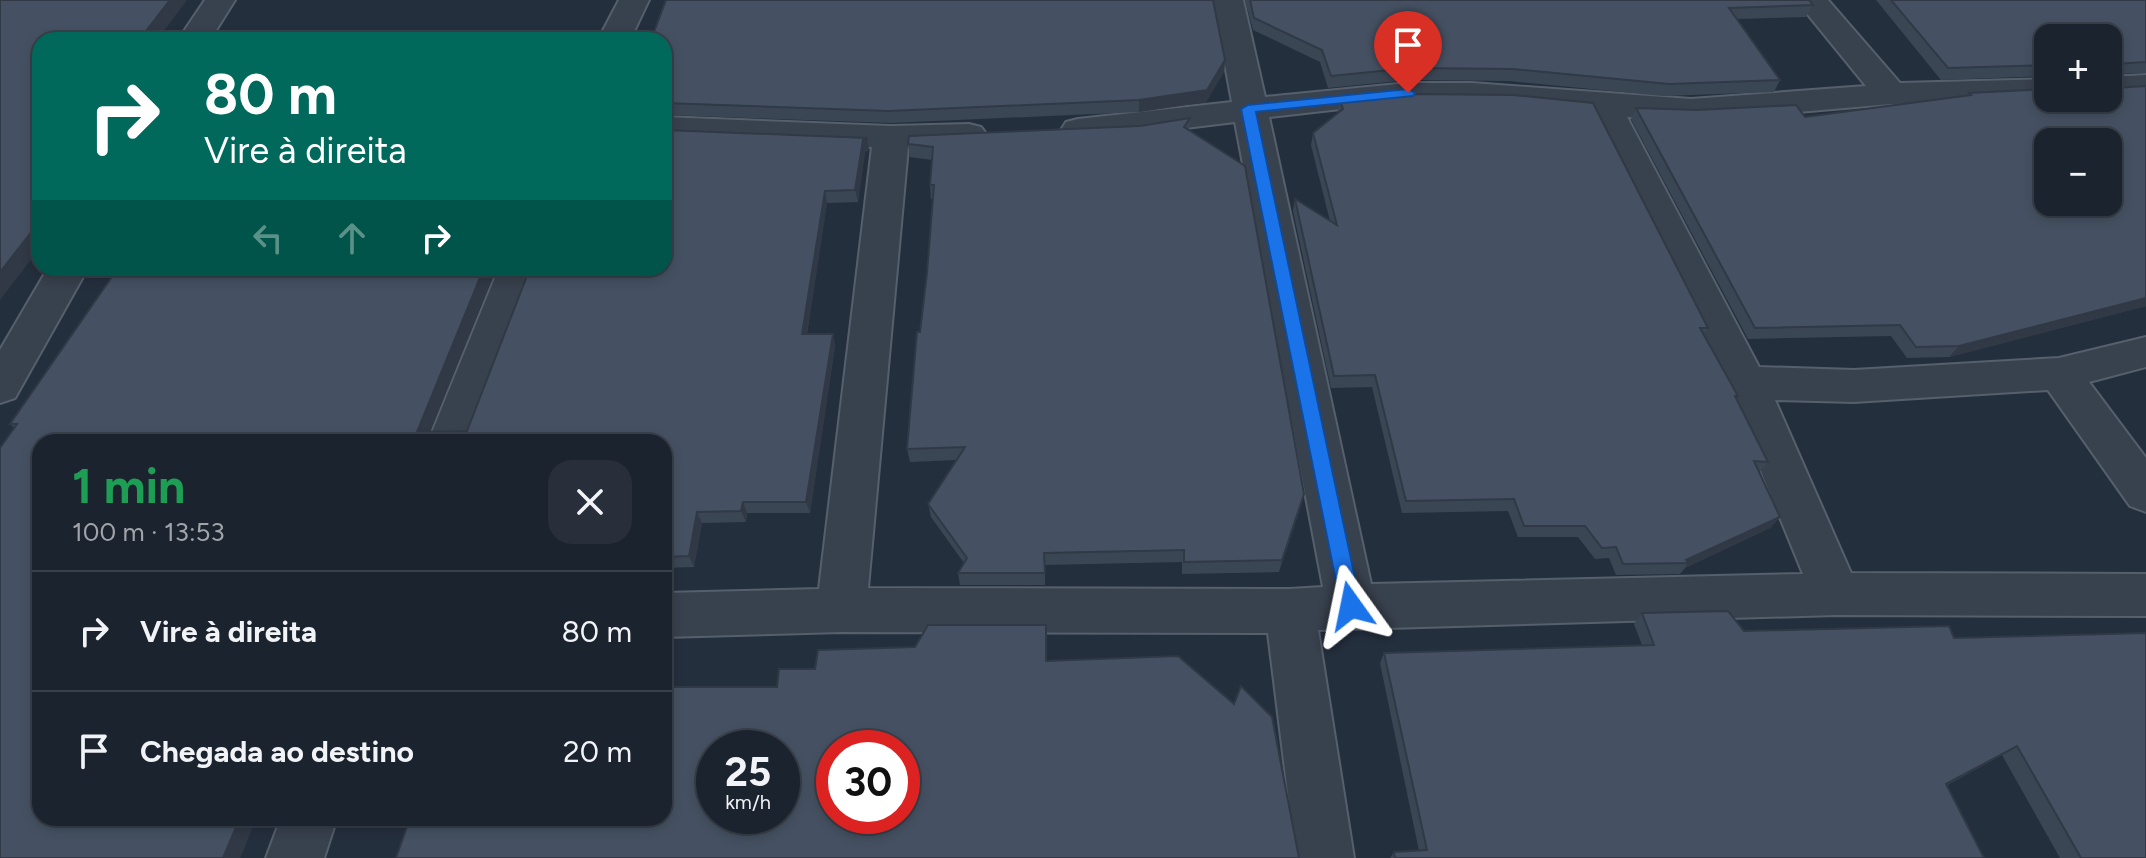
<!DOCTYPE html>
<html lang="pt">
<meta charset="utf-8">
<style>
:root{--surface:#1b232e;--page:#282f3a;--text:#f1f3f6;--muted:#a0a4aa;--line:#39404a}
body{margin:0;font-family:Figtree,sans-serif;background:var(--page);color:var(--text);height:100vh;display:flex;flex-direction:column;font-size:30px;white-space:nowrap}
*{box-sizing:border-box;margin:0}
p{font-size:26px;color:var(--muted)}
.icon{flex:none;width:44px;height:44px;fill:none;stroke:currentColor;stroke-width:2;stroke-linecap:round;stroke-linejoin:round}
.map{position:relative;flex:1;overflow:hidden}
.panel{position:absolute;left:32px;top:434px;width:640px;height:392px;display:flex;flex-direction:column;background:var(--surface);border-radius:24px;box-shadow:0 4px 12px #0003,0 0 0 2px var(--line)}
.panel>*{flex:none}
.banner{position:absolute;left:32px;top:32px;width:640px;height:244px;border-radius:24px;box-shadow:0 4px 12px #0003,0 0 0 2px var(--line);background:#00695c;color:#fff;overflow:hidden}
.controls{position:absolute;left:2034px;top:24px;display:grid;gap:16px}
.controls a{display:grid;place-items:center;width:88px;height:88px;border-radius:16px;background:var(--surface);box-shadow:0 4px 12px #0003,0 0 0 2px var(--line);font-size:40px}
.speed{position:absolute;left:696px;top:730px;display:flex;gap:16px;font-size:40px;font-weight:700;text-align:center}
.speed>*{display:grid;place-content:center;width:104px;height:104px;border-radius:50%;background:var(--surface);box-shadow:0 4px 12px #0003,0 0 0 2px var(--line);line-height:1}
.speed small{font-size:20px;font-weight:400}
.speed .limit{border:12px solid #d22;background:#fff;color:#111}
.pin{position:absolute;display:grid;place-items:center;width:68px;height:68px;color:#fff;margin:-82px -34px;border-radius:50% 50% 50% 0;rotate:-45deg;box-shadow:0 0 8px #0007}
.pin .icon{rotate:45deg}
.me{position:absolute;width:88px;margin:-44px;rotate:348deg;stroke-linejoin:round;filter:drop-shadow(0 0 6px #0008)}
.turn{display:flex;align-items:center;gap:28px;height:168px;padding:0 40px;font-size:36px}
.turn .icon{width:104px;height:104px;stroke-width:2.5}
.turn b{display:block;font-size:56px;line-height:68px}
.lanes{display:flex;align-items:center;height:76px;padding:0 40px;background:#0003;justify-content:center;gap:40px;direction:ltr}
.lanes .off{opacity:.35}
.round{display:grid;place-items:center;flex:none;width:84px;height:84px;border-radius:24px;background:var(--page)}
.summary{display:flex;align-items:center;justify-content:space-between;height:136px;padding:0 40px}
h1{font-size:48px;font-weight:700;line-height:60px;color:#1e9e55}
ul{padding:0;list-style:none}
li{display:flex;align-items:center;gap:24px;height:120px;padding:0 40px;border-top:2px solid var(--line)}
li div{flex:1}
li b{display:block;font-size:30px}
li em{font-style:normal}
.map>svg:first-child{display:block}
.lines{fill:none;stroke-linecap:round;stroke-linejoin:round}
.minor-casing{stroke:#565f6c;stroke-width:4}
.minor{fill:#38414e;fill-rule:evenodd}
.wall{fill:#3b4654}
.shaded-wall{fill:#303945}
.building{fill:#455162;stroke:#303945;stroke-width:2;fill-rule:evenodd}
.route{fill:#1a73e8;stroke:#114b97;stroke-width:2}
</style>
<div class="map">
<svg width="2146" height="858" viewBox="0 0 2146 858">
<rect width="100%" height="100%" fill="#242f3e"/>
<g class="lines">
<defs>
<path id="minor" d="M205 0H235L210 40H178Z
M619 0H649L630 40H598Z
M1213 0H1243L1265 97 1408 83H1472L1691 99 1866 86 1796 0H1828L1900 83 2048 79V98H2052L2048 99 1891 104 1719 119 1627 117 1759 367 1854 370 2059 358 2146 337V367L2089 382 2146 458V512L2130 506 2048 390 1854 402 1775 400 1851 573 2146 574V616L1836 615 1318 630 1354 858H1296L1268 633 841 632 664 637V593L819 589 872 147 664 139V117L891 126 969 124 981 127 987 135 981 143 908 147 868 588 1290 589 1323 587 1235 122 1078 141 1066 138 1061 130 1066 122 1078 119 1232 102ZM1440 103 1591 114 1725 383 1803 574 1371 584 1269 117 1367 106Z
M2146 75V95L2108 97V77Z
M48 268H88L15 398 0 403V350Z
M499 268H539L472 442H428Z
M281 818H337L324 858H266Z"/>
</defs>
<use href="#minor" class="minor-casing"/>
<use href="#minor" class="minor"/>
</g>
<path class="wall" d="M1245 0H1809L1813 5 1806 17 1737 19 1780 80 1774 92 1663 96 1509 81 1408 80 1328 88 1320 62 1253 30Z
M1876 0H2146V73L2115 74V88L2146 86V306L1949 357 1907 358 1891 336 1748 339 1631 119 1636 108 1805 117 1967 96 1969 93 2108 98 2048 38V76L1941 80Z
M664 40 1225 60 1224 72 1206 102 1139 112 891 123 664 115Z
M1340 101 1708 328 1704 334 1738 396 1736 398 1768 462 1759 473 1780 517 1770 528 1685 568 1680 574 1616 575 1609 558 1595 559 1578 537H1518L1508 511 1402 513 1372 387 1331 388 1293 211 1295 199 1330 221 1311 145 1313 133 1337 113Z
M1190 118 1189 130 1301 506 1279 572 1182 574V562L1045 565V585H960L958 573 964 563 931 517 928 504 957 460 910 462 907 449 927 273 933 199H931L930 185 932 160 910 157 908 144 1140 126Z
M664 130 867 138 869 150 865 152 858 202 827 203 807 334H833L835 346 810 513H747L746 522 702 523 694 567 664 568V442H40V818H256L240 858H0V448L14 428 10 424 118 268H496L430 432 467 431 530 268H664Z
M1642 613 1744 631 1954 638 2146 858H2060L2002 755 1946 786 1984 858H1390L1394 852 1419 851 1380 663 1384 653 1642 645 1634 624Z"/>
<path class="shaded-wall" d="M170 0H187L157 40H139Z
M1225 60 1224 72 1206 102 1139 112V100Z
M867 138 869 150 865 152 858 202 855 190 863 140Z
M825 191 827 203 805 346 802 334Z
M40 221V248L0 300V272Z
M484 268H496L426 442 417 432Z
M2146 298V306L1949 357 1959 346Z
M833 334 835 346 810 513 806 502Z
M1304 494 1301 506 1279 572 1282 560Z
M743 502 747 513 746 522 741 511Z
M697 512 702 523 694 567 689 556Z
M1780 517 1770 528 1685 568 1688 563 1686 560Z
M2017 746 2002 755 1932 793 1946 784Z
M240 818H256L240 858H223Z"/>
<path class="building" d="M0 0H170L139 40H40V221L0 272Z
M666 0H1213L1225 60 1207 90 1139 100 889 111 664 103V40H651Z
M1250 0H1809L1813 5 1729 8 1780 80 1669 84 1513 69 1411 68 1331 76 1322 50 1254 18Z
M1891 0H2146V62L2115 64V88L2146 86V298L1959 346 1916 347 1900 325 1755 328 1636 108 1697 110 1796 105 1805 117 1971 95 1969 93 2048 89V98H2108V38H2048V65L1948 68ZM2048 142H2108V202H2048Z
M1411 94 1513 95 1593 103 1708 328H1700L1738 396H1735L1768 462 1754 461 1780 517 1686 560 1688 563 1623 564 1616 547 1602 548 1585 526H1524L1514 499 1406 501 1375 375 1334 376 1295 199 1337 225 1313 133 1343 109 1340 101Z
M1190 118 1184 127 1245 166 1304 494 1282 560 1184 562V550L1044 553 1045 573H958L967 558 928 504 965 447 907 449 917 332H920L927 273 934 185H930L933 147 908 144 909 136 1140 126Z
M664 130 867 138 863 140 855 190 825 191 802 334H833L806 502H743L741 511 697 512 689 556 664 557V442H40V818H240L223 858H0V448L17 424H10L118 268H484L417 432 467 431 530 268H664Z
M1728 611 1744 631 1949 626 1954 638 2146 633V858H2081L2017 746 1946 784 1984 858H1395L1394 852 1427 850 1384 653 1654 645 1642 613Z
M928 625H1046V661L1178 656 1234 704 1241 686 1272 717 1299 858H396L410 818H664V687H777L779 669H815L818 650 915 647ZM714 748H782V816H714ZM834 748H902V816H834Z"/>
<path class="route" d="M1408 89 1415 93 1413 96 1256 112 1361 606 1358 612 1351 615 1344 612 1341 606 1241 109 1248 105Z"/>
</svg>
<div class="controls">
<a>+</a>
<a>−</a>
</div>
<div class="speed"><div>25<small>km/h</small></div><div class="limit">30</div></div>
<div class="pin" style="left:1408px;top:93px;background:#d93025"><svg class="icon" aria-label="arrive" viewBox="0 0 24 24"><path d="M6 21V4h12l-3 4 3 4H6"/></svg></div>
<svg class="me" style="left:1351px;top:606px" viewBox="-20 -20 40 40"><path d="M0-17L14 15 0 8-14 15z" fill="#1a73e8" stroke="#fff" stroke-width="4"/></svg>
<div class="banner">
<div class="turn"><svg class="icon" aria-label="right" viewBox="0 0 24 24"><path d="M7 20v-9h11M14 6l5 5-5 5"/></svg><div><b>80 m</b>Vire à direita</div></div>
<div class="lanes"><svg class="icon off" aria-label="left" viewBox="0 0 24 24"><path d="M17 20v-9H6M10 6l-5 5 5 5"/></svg><svg class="icon off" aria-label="ahead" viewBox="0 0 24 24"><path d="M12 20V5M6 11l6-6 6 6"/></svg><svg class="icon" aria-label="right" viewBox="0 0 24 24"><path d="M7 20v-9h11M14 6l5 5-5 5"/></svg></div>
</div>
<section class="panel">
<div class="summary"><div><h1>1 min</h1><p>100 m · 13:53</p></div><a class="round"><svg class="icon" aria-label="close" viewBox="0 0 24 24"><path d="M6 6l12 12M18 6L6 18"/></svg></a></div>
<ul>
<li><svg class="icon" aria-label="right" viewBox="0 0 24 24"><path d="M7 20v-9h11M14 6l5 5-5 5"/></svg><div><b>Vire à direita</b></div><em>80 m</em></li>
<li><svg class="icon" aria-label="arrive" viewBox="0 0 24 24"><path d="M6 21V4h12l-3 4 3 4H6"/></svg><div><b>Chegada ao destino</b></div><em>20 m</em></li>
</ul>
</section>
</div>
